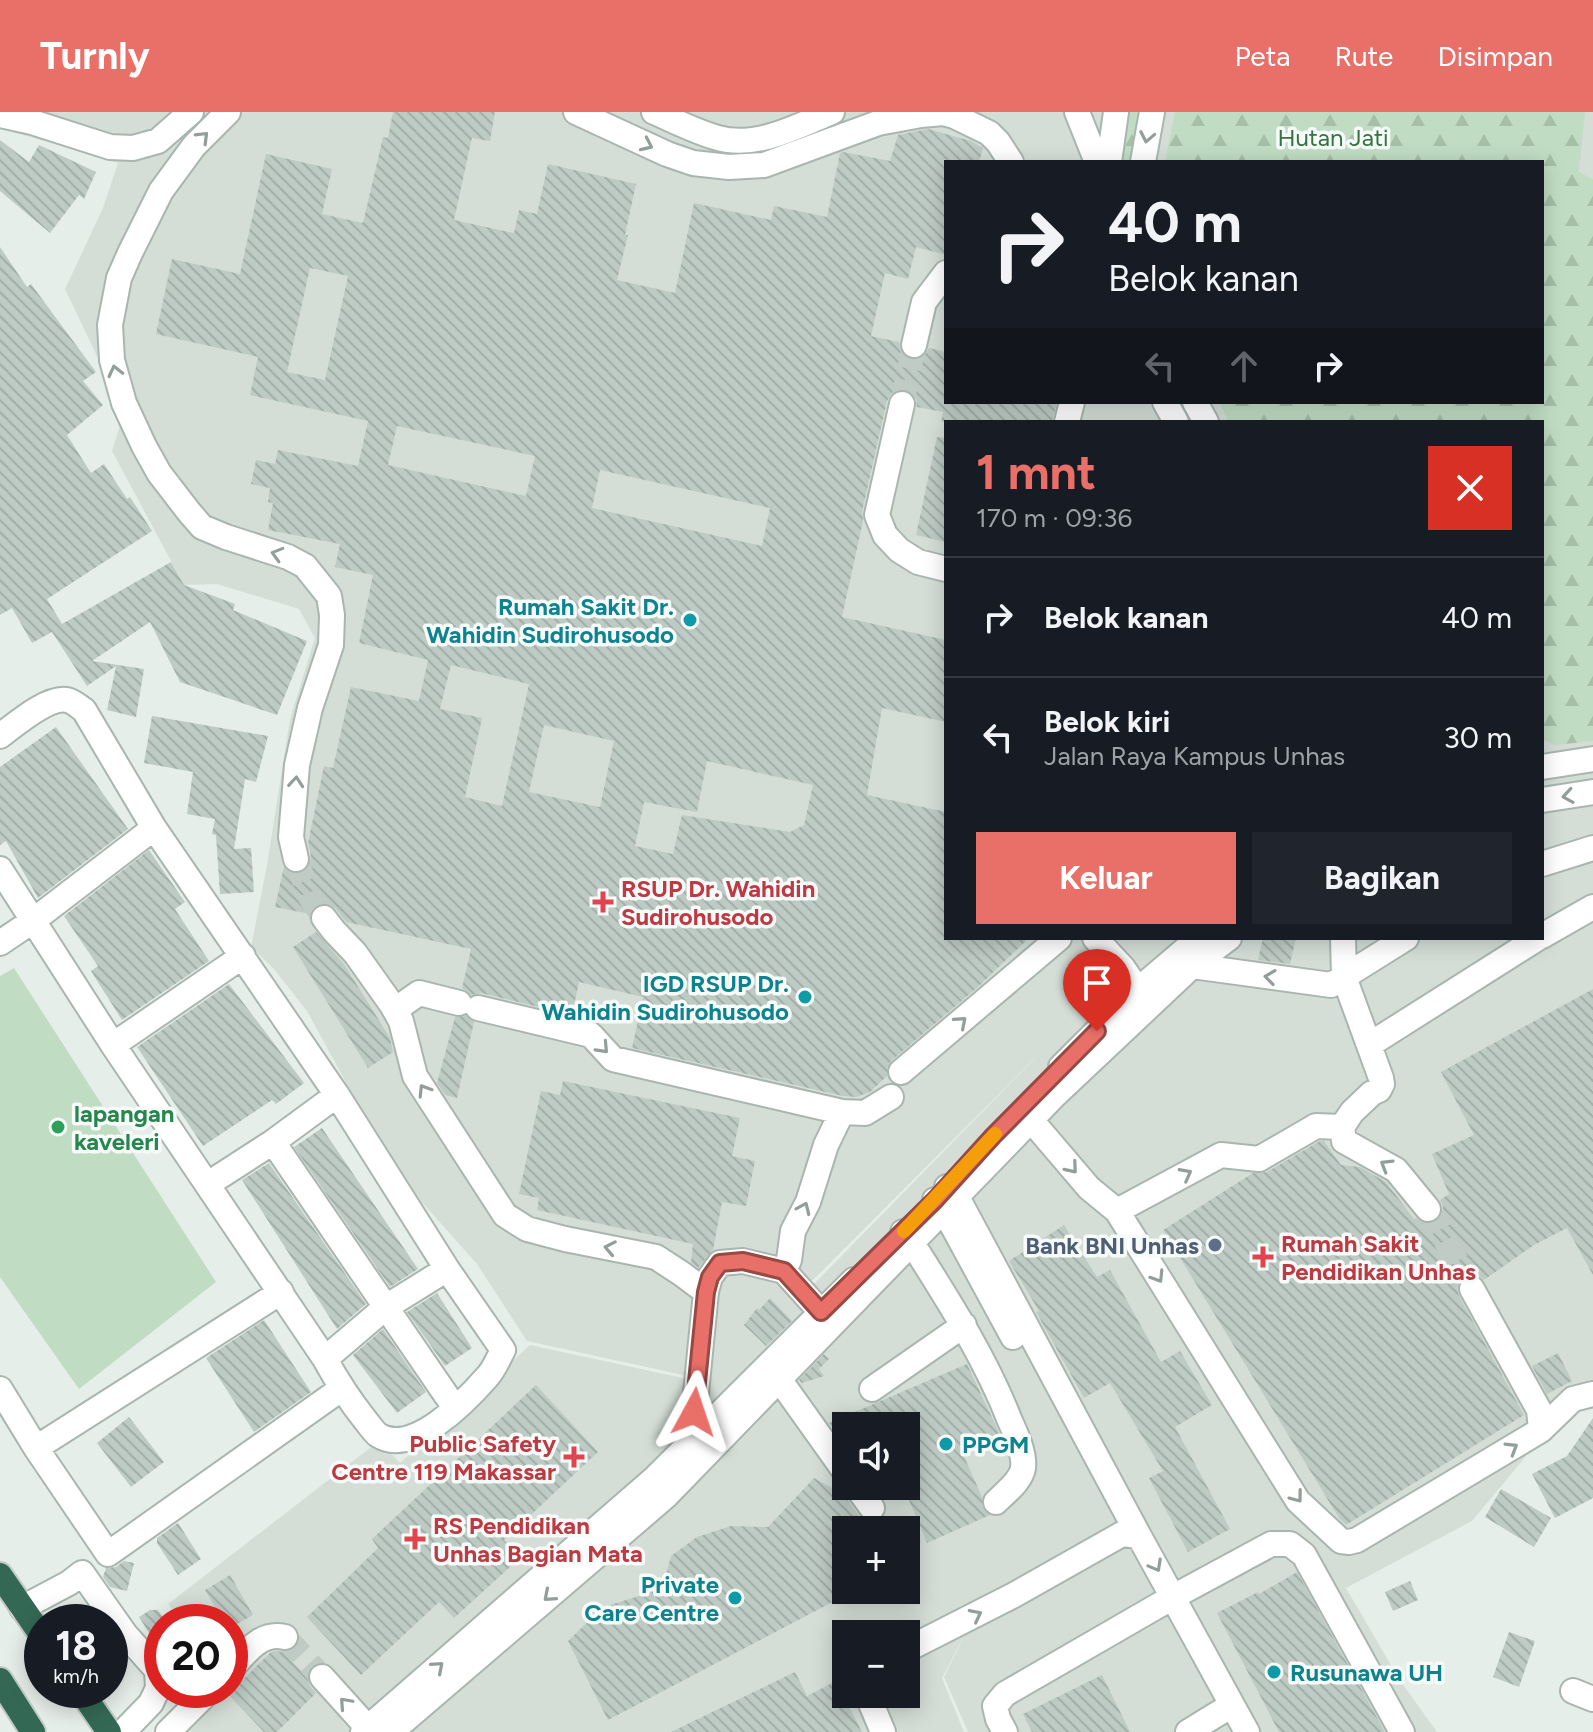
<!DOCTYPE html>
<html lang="id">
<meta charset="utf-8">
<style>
:root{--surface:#171b24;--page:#20242c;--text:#f1f3f6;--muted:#9ea1a6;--line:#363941;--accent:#e97069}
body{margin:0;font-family:Figtree,sans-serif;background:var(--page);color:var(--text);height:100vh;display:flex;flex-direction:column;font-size:30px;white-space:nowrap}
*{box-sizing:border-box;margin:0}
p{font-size:26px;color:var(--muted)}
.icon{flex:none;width:44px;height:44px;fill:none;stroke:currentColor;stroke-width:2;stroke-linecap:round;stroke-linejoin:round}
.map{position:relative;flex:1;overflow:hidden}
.drawer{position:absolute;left:944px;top:308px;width:600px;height:520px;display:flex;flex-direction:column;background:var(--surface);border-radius:0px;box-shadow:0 4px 20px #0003}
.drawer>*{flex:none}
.top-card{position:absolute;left:944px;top:48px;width:600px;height:244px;border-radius:0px;box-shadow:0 4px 20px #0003;background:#171b24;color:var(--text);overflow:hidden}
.controls{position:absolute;left:832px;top:1300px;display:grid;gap:16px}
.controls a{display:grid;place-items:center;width:88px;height:88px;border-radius:0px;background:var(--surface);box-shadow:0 4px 20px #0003;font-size:40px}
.speed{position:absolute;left:24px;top:1492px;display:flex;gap:16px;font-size:40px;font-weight:700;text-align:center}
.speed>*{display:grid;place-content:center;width:104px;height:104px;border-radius:50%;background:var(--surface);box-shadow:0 4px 20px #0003;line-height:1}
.speed small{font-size:20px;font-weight:400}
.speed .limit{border:12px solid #d22;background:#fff;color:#111}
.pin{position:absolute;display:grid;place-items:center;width:68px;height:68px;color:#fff;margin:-82px -34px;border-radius:50% 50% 50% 0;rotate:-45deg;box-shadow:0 0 8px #0007}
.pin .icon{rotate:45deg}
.me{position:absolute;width:88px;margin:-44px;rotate:5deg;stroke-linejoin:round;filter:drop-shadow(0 0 6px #0008)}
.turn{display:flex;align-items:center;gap:28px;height:168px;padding:0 32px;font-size:36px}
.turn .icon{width:104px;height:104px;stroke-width:2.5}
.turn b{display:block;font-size:56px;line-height:68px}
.lanes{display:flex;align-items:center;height:76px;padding:0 32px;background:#0003;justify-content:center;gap:40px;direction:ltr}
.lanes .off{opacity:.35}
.round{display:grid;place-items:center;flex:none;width:84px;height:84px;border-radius:0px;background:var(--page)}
.overview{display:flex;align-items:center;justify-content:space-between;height:136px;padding:0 32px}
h1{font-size:48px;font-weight:700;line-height:60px;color:var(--accent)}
.primary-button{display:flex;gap:16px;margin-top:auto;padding:16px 32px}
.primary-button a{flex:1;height:92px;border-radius:0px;background:var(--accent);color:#fff;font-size:32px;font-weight:700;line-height:92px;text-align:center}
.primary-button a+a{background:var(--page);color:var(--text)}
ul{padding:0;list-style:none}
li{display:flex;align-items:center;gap:24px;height:120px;padding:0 32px;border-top:2px solid var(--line)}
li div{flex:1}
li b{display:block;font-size:30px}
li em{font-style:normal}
header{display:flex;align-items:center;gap:48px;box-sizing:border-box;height:112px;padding:0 40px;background:var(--accent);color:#fff}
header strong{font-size:38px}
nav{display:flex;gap:44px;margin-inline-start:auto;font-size:28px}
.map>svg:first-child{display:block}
.built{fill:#d4ded7;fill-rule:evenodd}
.forest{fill:url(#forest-firs)}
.park{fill:#c0ddc3}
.building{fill:url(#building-back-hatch);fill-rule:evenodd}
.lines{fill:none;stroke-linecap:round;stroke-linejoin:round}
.minor-tunnel{stroke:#c0cbc5;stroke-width:24;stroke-dasharray:24 12;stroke-linecap:butt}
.minor-casing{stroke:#a9b6af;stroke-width:28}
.highway-casing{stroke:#c2c9c6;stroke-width:28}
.minor{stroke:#fff;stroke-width:24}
.highway{stroke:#336954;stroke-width:24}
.oneway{stroke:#929f99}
.route-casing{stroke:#974944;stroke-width:20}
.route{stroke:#e97069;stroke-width:14}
.slow{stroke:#f59e0b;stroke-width:14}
.culture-dot{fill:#0f9aa8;stroke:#f6faf8;stroke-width:3}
.health-dot{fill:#e0444e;stroke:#f6faf8;stroke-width:3}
.leisure-dot{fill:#2e9e5b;stroke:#f6faf8;stroke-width:3}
.service-dot{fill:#5c6f8a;stroke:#f6faf8;stroke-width:3}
.labels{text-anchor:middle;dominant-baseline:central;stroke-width:7;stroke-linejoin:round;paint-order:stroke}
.park-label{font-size:24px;fill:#32733f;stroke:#f6faf8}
.culture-label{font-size:24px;font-weight:bold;fill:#0d838f;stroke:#f6faf8;text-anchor:end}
.health-label{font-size:24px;font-weight:bold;fill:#be3a42;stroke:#f6faf8;text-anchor:start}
.leisure-label{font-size:24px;font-weight:bold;fill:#27864d;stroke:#f6faf8;text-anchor:start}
.service-label{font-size:24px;font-weight:bold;fill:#4e5e75;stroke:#f6faf8;text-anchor:end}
</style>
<header>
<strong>Turnly</strong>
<nav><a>Peta</a><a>Rute</a><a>Disimpan</a></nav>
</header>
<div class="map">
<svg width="1593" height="1620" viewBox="0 0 1593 1620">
<defs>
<pattern id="forest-firs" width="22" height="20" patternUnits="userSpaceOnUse" patternTransform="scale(2)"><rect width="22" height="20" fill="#c0ddc3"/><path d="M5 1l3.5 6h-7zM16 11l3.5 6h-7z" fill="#a5bfa8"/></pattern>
<pattern id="building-back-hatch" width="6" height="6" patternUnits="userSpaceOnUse" patternTransform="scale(2)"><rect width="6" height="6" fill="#becbc4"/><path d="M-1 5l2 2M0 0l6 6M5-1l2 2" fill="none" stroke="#a3afa9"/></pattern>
</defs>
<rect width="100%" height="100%" fill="#e6eee9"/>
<path class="built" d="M0 0H1593V1286L1532 1337 1472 1409 1346 1476 1399 1567 1437 1620H968L944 1565 966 1520 942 1566 964 1620H155L197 1578H230V1510H183L168 1492 379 1329 400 1351 530 1233 683 1266 691 1275 683 1263 527 1229 477 1152 420 1088 354 985 307 899 274 857 251 835 267 753 290 607 315 526 299 497 217 472 184 473 112 339 124 301 65 177 103 96 118 51 0 16ZM946 50H1542V290H946ZM946 310H1542V826H946ZM1047 934 814 1172 794 1191 792 1189ZM846 1314H906V1374H846ZM846 1418H906V1478H846ZM846 1522H906V1582H846Z"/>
<path class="forest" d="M1126 0H1148L1138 50H1121Z
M1175 0H1585L1579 60 1593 67V629L1555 633 1542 627V310H1229L1219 290H1542V50H1165Z"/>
<path class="park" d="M14 856 216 1170 79 1277 0 1165V864Z"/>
<path class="building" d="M393 0H495L490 29 472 26 454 108 514 121 519 98 537 102 548 52 636 72 625 123H628L617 168 675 181 694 91 771 108 774 94 827 105 840 41 843 40 890 49 898 23 928 17 971 29 983 36 979 50H946V143L916 135 908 167 885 161 871 224 899 230 900 237 903 243 911 248 918 247 924 244 929 236 946 240V290H1057L1052 310H941L943 300 917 295 916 287 912 281 906 278H898L892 281 887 289 862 400 863 409 842 505 946 528V610L882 596 867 683 946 700V826H1029L979 874 891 949 887 956V964L870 980 856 985 843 984 632 936 643 885 579 870 572 903 481 881 471 883 462 876 471 837 346 810 336 797 329 792 323 791 316 794 310 802 275 795 284 755 291 761 299 762 306 758 310 752 311 744 308 731 324 654 333 656 351 575 419 589 428 548 359 531 373 463 335 455 340 432 268 418 273 391 268 390 270 376 251 372 256 348 275 352 278 338 358 354 368 309 250 283 258 245 156 222 172 147 240 162 266 42 332 57 322 102 363 111 383 25 388 26ZM310 156 348 164 325 268 287 260ZM397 314 535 344 526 384 388 353ZM600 358 770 396 762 434 592 396ZM451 553 529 572 502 694 465 685 482 606 440 597ZM544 613 614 629 600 695 529 680ZM707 649 813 673 804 713 790 720 682 703 673 742 635 734 644 690 697 700Z
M0 28 29 50 39 33 96 60 84 87 79 83 50 121 0 79Z
M0 135 27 175 31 172 96 260 83 269 103 293 67 323 91 361 104 352 127 387 130 385 152 419 47 487 62 512 171 450 184 473 235 492 233 498 307 529 277 603 180 570 150 510 92 549 144 557 136 605 107 598 116 554 87 574 52 520 32 531 12 496 0 503Z
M937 325 946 326V430L916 423Z
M152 604 268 624 256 670 245 667 234 737 251 736 254 780 220 782 216 723 212 722 215 707 187 702 193 660 144 651Z
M56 615 128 717 38 786 6 729 0 733V655Z
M149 738 185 790 175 797 209 849 122 908 91 859 98 854 64 804Z
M316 820 344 852 390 926 393 940 368 956 293 835Z
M1263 826H1296L1290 852 1258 848Z
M229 872 304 971 276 992 272 988 203 1034 137 935Z
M1593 877V1163L1567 1116 1534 1133 1484 1168 1479 1164 1472 1162 1464 1164 1460 1169 1457 1176 1459 1184 1524 1303 1346 1413 1339 1406 1163 1118 1253 1061 1267 1060 1320 1029H1324L1341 1053 1360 1055 1386 1070 1414 1107 1416 1106 1422 1111 1430 1112 1437 1109 1442 1102 1443 1094 1440 1088 1449 1082 1432 1042 1474 1023 1441 960Z
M466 904 474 910 457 986 445 983 437 971 455 905Z
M563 969 740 1006 732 1044 755 1049 746 1094 722 1090 713 1138 698 1156 691 1150 693 1132 537 1098 539 1086 519 1082 541 979 560 983Z
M322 1016 418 1157 390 1175 294 1035Z
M269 1051 366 1192 337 1217 242 1068Z
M1064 1113 1097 1165 1110 1158 1161 1250 1180 1239 1212 1293 1175 1315 1230 1417 1188 1440 1149 1366 1163 1359 1110 1271 1084 1286 1036 1200 1039 1199 1009 1149Z
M437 1181 472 1236 445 1254 407 1200Z
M770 1186 792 1209 766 1234 744 1213 757 1196 759 1198Z
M264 1208 311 1280 254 1320 206 1246Z
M383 1217 426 1280 397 1301 353 1243Z
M1558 1241 1572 1269 1547 1282 1532 1254Z
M824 1242 829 1247 819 1257 824 1264 802 1271 799 1268Z
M967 1252 1001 1325 963 1342 982 1385V1394L990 1403 927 1431 906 1381V1314H831L829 1311Z
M536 1273 598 1340 504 1428 521 1445 454 1506 439 1490 361 1563 307 1505 378 1436 372 1427Z
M129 1305 164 1350 131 1375 97 1331Z
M1593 1306V1386L1555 1406 1532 1362 1567 1344Z
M814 1366 843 1382 860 1405 867 1410 871 1418H846V1483L608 1608 568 1529 603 1495 662 1477 671 1444 697 1425 731 1414 768 1415Z
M1501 1377 1551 1406 1534 1435 1485 1405Z
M178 1411 201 1447 178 1463 157 1431V1426Z
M124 1449 134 1451 127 1479 110 1475 103 1465 106 1456 116 1455Z
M1297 1460 1385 1620H1279L1217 1501 1258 1480 1259 1482Z
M230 1463 253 1503 230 1516V1510H224L205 1478Z
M1410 1469 1418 1488 1393 1499 1385 1480Z
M150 1498H158L166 1510H162V1517L151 1524 139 1505Z
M1509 1520 1535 1529 1519 1575 1493 1565Z
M276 1539 283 1540 307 1565 310 1574 316 1581 277 1620H264L228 1582 271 1540Z
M795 1560 807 1584 836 1569 862 1620H671Z
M1102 1563 1130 1620H1032L1023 1602Z"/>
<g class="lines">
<path class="minor-tunnel" d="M902 292 914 233
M296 747 310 785 324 806
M1428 1097 1472 1177
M285 1525 322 1565"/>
<defs>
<path id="minor" d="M228 0 194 34 161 79 130 141 119 166 110 213 112 248 124 291 144 334 159 361 189 400 202 415 226 425 288 445 305 454 329 484 332 503 331 533 310 596 297 653 291 725 296 747
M576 0 667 42 693 51 729 55 764 53 878 11 921 3 943 1 954 4 989 21 998 30 1011 50
M654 0C675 9 696 20 718 26 756 37 798 14 832 0
M1077 0 1097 50
M0 3 32 10 110 35 133 36 158 29 191 0
M1109 50 1116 0
M1143 50 1152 0
M914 233 924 190 946 161
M1165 290 1176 310
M1195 290 1206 310
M902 292 877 403 885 423 899 438 918 450 946 457
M1067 310 1072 290
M0 624C15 613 48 584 67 588 73 589 79 595 84 598L154 716 337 983 447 1157 503 1238C498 1247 494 1258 487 1265 466 1289 412 1345 378 1323 374 1320 370 1314 366 1309 350 1289 337 1269 325 1247L113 933 0 757
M1542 655 1593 647
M1542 688 1593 680
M1542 752 1593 736
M324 806 334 819 355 841 392 893 401 909 415 964 505 1103 527 1117 565 1127 656 1145 682 1162 706 1180
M1542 824 1593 795
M1095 826 1123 856 1138 878
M1343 826 1344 865 1381 966 1382 972 1379 978 1372 981 1352 1000 1342 1015 1344 1029 1396 1058 1428 1097
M0 831 34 808 154 716
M1192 854 1331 873 1406 826
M478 896 591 923 613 947 842 1000 865 1001 891 985
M395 898 419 881 459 891
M113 933 243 844
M1369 933 1538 826
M1061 955 1138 878 1199 826
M901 960 1059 826
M337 983 273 1030 455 1296
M1031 1008 1089 1076 1117 1099 1298 1389 1341 1429 1349 1430 1357 1428 1541 1318 1539 1298 1472 1177
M208 1072 273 1030
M947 1075 957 1085 1139 1424 1247 1620
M935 1088 944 1098 1013 1225
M1117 1099 1221 1043 1259 1047 1316 1014 1342 1015
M903 1120 912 1131C948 1188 985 1245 1010 1309 1016 1322 1025 1342 1023 1356 1021 1369 1005 1381 996 1390
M784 1159 789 1148 793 1119 808 1090 826 1033 842 1000
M325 1247 386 1195 447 1157
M779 1267 846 1361
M0 1277 36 1336 108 1442 341 1277
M872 1277 964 1213
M1541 1318 1573 1287 1593 1282
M691 1331 706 1180 710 1165 720 1151 743 1149 784 1159 821 1200
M36 1336 281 1180
M856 1374 872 1396
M22 1496 69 1471 82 1461 125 1522 157 1558 158 1576 151 1591 123 1620
M906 1538 1014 1483 1122 1422 1139 1424
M230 1558C246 1541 260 1519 285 1525
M322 1565 368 1616
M1573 1579 1593 1587
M867 1582 883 1620
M168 1620 210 1578
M363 1620 655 1366 854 1168
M391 1620 666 1384 1055 983 1192 854 1229 826
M1005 1620 998 1607 995 1594 1005 1582 1173 1485 1271 1432H1290L1304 1443 1402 1620
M1188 1620 1232 1593"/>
<path id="highway" d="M0 1463 42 1524
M0 1568 33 1620
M80 1578 109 1620"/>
</defs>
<use href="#minor" class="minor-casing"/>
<use href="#highway" class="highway-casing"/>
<use href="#minor" class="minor"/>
<use href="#highway" class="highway"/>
</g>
<defs><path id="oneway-chevron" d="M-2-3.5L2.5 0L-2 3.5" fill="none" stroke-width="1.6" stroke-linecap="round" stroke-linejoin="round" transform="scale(2)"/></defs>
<g class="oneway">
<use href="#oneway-chevron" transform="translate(203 25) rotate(-45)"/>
<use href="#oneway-chevron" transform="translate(1147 25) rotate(101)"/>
<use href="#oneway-chevron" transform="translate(647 33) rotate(25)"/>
<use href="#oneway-chevron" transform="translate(115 259) rotate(-103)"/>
<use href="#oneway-chevron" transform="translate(277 442) rotate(-164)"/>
<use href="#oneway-chevron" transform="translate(296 670) rotate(-85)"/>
<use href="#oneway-chevron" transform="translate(1568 684) rotate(171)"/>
<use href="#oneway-chevron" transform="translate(1270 865) rotate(-172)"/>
<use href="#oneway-chevron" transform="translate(961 910) rotate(-41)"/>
<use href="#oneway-chevron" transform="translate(603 936) rotate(47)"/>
<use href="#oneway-chevron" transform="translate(424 978) rotate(-122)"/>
<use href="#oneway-chevron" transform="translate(1386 1053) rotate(-149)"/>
<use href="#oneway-chevron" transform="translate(1072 1056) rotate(50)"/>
<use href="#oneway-chevron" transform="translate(1186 1062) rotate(-28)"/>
<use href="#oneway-chevron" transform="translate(804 1096) rotate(-66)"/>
<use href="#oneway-chevron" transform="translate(610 1136) rotate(-169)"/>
<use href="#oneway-chevron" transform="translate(1158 1165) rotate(58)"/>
<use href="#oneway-chevron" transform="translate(1512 1336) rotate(-31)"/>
<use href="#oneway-chevron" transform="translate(1297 1385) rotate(53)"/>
<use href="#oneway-chevron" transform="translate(1156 1454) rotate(61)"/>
<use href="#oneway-chevron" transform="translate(549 1484) rotate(139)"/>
<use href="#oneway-chevron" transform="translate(976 1503) rotate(-27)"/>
<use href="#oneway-chevron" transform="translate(438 1555) rotate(-41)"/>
<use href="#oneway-chevron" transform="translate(345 1591) rotate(-132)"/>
</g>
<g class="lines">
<defs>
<path id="route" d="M694 1300 706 1180 710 1165 720 1151 743 1149 784 1159 821 1200 935 1088 993 1024 1097 919"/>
</defs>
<use href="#route" class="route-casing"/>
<use href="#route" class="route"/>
<path class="slow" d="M904 1119 995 1022"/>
</g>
<g class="culture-dot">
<circle cx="690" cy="508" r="8"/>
<circle cx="805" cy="885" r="8"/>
<circle cx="946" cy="1332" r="8"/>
<circle cx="735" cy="1486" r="8"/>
<circle cx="1274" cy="1560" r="8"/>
</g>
<g class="health-dot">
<path d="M599 778h8v8h8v8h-8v8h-8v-8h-8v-8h8z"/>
<path d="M1259 1133h8v8h8v8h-8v8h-8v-8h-8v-8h8z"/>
<path d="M570 1333h8v8h8v8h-8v8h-8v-8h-8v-8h8z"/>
<path d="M411 1415h8v8h8v8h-8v8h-8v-8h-8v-8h8z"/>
</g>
<circle class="leisure-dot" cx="58" cy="1015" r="8"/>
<circle class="service-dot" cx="1215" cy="1133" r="8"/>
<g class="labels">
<g class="park-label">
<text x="1333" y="25">Hutan Jati</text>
</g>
<g class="culture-label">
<text x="674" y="494">Rumah Sakit Dr.<tspan x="674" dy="28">Wahidin Sudirohusodo</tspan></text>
<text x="789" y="871">IGD RSUP Dr.<tspan x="789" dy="28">Wahidin Sudirohusodo</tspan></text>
<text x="962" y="1332" text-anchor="start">PPGM</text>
<text x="719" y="1472">Private<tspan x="719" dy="28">Care Centre</tspan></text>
<text x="1290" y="1560" text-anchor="start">Rusunawa UH</text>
</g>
<g class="health-label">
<text x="621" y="776">RSUP Dr. Wahidin<tspan x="621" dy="28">Sudirohusodo</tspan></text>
<text x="1281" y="1131">Rumah Sakit<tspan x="1281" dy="28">Pendidikan Unhas</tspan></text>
<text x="556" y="1331" text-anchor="end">Public Safety<tspan x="556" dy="28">Centre 119 Makassar</tspan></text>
<text x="433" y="1413">RS Pendidikan<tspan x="433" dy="28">Unhas Bagian Mata</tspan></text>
</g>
<g class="leisure-label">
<text x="74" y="1001">lapangan<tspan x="74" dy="28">kaveleri</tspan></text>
</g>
<g class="service-label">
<text x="1199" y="1133">Bank BNI Unhas</text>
</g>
</g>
</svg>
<div class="controls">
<a><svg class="icon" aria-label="sound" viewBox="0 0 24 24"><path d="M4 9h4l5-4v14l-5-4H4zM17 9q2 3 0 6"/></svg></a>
<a>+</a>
<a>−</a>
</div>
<div class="speed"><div>18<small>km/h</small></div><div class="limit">20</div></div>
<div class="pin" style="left:1097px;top:919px;background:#d93025"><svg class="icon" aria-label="arrive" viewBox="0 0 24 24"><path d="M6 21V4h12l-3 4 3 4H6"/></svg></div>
<svg class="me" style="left:694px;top:1300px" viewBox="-20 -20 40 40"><path d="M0-17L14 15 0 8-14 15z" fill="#e97069" stroke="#fff" stroke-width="4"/></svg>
<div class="top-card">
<div class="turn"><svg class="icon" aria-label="right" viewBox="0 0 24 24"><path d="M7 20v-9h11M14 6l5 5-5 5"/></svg><div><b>40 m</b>Belok kanan</div></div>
<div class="lanes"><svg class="icon off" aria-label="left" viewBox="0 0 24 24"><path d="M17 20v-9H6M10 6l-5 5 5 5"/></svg><svg class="icon off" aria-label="ahead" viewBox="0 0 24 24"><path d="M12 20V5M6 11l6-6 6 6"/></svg><svg class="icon" aria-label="right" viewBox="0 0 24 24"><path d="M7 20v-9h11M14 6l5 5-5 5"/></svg></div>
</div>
<section class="drawer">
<div class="overview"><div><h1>1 mnt</h1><p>170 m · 09:36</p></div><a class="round" style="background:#d93025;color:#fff"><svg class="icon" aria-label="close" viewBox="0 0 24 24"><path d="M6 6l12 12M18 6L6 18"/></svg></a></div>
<ul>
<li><svg class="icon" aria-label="right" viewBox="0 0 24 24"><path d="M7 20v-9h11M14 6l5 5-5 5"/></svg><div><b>Belok kanan</b></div><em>40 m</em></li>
<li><svg class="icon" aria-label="left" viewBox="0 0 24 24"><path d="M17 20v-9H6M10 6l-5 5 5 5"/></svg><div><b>Belok kiri</b><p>Jalan Raya Kampus Unhas</p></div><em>30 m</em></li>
</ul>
<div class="primary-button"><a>Keluar</a><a>Bagikan</a></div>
</section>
</div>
